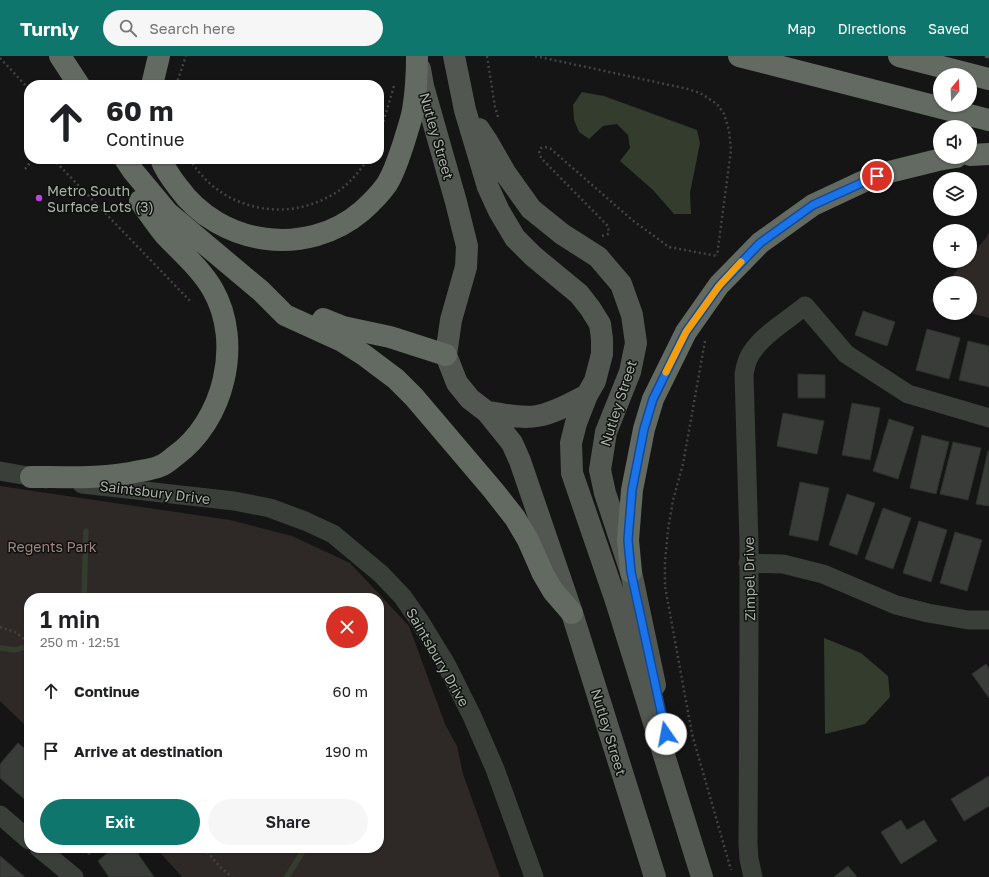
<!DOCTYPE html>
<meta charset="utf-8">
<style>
:root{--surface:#fff;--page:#f6f6f6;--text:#202124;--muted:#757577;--accent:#0f766e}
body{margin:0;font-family:"Golos Text",sans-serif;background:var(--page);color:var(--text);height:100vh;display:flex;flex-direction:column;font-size:15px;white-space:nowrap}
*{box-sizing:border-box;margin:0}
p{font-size:13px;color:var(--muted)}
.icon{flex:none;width:22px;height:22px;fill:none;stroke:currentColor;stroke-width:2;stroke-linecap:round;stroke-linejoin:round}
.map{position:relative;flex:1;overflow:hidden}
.details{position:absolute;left:24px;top:537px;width:360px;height:260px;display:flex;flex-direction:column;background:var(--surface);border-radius:16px;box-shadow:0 1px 3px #0004}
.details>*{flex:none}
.top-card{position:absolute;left:24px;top:24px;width:360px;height:84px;border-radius:16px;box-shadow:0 1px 3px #0004;background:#fff;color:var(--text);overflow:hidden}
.needle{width:26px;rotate:19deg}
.buttons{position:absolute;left:933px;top:12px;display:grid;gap:8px}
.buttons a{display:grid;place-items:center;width:44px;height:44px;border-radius:50%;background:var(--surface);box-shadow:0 1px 3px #0004;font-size:20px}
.pin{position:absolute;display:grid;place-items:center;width:34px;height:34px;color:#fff;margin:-17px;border:2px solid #fff;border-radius:50%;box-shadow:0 1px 4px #0007}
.me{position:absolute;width:44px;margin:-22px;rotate:348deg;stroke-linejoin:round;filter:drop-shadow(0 0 3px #0008)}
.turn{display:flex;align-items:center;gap:14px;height:84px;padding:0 16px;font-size:18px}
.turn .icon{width:52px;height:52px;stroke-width:2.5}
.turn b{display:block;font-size:28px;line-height:34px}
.round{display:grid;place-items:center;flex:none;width:42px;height:42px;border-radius:21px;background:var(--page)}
.head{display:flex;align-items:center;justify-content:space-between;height:68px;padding:0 16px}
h1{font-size:24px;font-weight:600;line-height:30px}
.action{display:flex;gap:8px;margin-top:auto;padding:8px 16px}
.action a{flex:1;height:46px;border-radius:24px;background:var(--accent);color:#fff;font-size:16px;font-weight:600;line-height:46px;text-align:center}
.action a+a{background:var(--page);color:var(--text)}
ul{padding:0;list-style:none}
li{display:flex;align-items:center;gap:12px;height:60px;padding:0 16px}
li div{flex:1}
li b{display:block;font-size:15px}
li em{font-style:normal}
header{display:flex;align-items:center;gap:24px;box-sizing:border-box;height:56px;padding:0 20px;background:var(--accent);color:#fff}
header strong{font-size:19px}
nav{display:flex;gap:22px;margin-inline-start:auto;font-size:14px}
.search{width:280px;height:36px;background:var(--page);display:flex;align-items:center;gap:10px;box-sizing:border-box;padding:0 14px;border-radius:22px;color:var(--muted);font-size:15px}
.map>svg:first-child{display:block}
.green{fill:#2e2926}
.water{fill:#343c2e}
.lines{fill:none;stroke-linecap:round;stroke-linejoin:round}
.stream{stroke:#343c2e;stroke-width:5.5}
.building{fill:#393c39;stroke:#2e312e}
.path{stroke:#40453f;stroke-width:2.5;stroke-dasharray:2 3;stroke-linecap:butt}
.minor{stroke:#3a3f3a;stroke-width:19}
.major{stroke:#525851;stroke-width:22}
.highway{stroke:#626a61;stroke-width:22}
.rail{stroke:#535852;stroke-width:3;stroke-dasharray:5 4;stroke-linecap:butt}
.route-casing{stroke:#114b97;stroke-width:10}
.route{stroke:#1a73e8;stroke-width:7}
.slow{stroke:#f59e0b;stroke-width:7}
.poi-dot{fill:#c242de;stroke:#0f100f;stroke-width:1.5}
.labels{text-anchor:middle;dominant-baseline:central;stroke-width:3;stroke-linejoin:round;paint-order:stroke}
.street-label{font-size:14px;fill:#a9b4a7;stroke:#0f100f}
.poi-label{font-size:14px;fill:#a9b4a7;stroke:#0f100f;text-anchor:start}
.park-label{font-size:14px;fill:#9d867f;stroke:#0f100f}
</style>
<header>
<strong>Turnly</strong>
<div class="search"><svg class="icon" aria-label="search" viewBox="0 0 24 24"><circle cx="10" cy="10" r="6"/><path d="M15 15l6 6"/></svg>Search here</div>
<nav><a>Map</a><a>Directions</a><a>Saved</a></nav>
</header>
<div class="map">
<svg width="989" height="821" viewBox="0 0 989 821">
<rect width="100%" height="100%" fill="#141514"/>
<path class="green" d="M989 176V262L970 257V227H946L965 205H970V200L986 182Z
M940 234V248L930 245Z
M0 430 230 464 292 480 350 507 409 570 445 668 457 690 463 718 500 821H182L156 792H379V542H29V673L0 645Z"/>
<path class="water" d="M582 36 604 40 697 74 700 87 690 137 691 158H674L653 134 620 105 630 92 628 79 617 68 603 70 589 83 579 76 574 64 573 49Z
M824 582 861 597 888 620 890 641 865 668 825 678Z"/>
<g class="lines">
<path class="stream" d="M84 542 86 475
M0 592 16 594 29 589
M287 821 305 792"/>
</g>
<path class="building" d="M863 255 895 266 887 290 855 279Z
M927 273 960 282 949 323 916 314Z
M968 285 989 290V331L959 324Z
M798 318 825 319V342H798Z
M852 347 880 352 870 404 842 399Z
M783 357 824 365 817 398 777 390Z
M889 363 914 371 898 423 873 415Z
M922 379 949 386 936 438 910 432Z
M953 386 981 392 968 444 940 438Z
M988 395H989V450L976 448Z
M800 426 829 432 818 485 789 479Z
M847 438 875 447 857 499 829 489Z
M883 452 911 462 893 513 865 503Z
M919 465 947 474 931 526 903 517Z
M955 476 982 484 967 535 940 527Z
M986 608 989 613V642L972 618Z
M18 687 29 696V747L0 722V708Z
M989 720V750L964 765 951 743Z
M901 764 907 774 924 764 937 785 901 808 881 776Z
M81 792H95L89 799Z
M113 792H134L154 821H109L98 805Z
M0 800 25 821H0Z
M848 810 857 821H834Z"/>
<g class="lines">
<path class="path" d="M487 0 495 51 499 64
M535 0 688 33 700 37 717 48 724 58 729 74 731 94 717 200
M0 2 29 33
M176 29 186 0
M379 80 394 30
M53 103 192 247
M190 103C217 150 278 167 326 142 344 134 357 119 368 103
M25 113 33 103
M602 180 608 178 609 175 607 169 541 102 539 95 541 92 545 91 551 93 631 163 669 191 717 200
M705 285 683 408 673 444 668 474 665 506V530L692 678 731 814
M0 571 15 576 29 587
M204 792 220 811 232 821"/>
<path class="minor" d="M0 415 46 423
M82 428 234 445 270 452 305 465 333 478 381 518 402 540 419 564 446 608 472 660 495 713 534 821
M748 507 783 508 823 518 896 549 928 557 968 564H989
M0 759 29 784
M39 792 74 821
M753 821 749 803 748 788 749 595V488L744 318C745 313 746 308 748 303 757 282 788 264 805 250L846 298 908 338 989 362"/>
<path class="major" d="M454 0 465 54 488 131 499 155 515 182 533 200 579 238 590 252 600 268 602 283V298L595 325 587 339 576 367 571 387 572 417 616 545 702 821
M420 13 423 30 456 146 467 190 466 211 451 264 446 299 457 327 470 343 487 356 512 387 520 405 572 557 655 821
M479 73 487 85 506 118 531 153 562 178 598 201 621 228 632 259 636 287 630 316 606 376 600 414 605 437 631 516 655 629
M487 356C503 358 521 363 537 360 555 357 571 347 587 339"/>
<path class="highway" d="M60 0 79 29
M739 0 989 64
M899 0 989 23
M152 29 159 0
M970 99 989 98
M125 103 133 115 168 157 261 235 285 259 342 285 364 299 396 323 414 341 465 401 493 434 515 462 528 484 543 518 553 535 572 557
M161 103C165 114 171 122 178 131 220 190 307 202 362 155 371 147 380 138 387 128 395 115 399 101 404 86 407 76 411 65 413 54 416 36 417 18 417 0
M323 263 343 271 390 281 446 299
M31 421C68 421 104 423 140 415 146 414 154 413 160 410 166 408 171 403 175 400 224 365 243 287 213 234 201 213 181 196 165 179 156 168 148 156 140 145
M631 516 628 484 632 434 644 373 653 343 686 276 719 229 760 187 813 149 877 119 938 104 956 101"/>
<path class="rail" d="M985 0 989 1"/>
</g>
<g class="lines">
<defs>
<path id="route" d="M666 678 631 516 628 484 632 434 644 373 653 343 686 276 719 230 760 187 813 149 877 120"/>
</defs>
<use href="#route" class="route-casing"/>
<use href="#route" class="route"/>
<path class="slow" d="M666 316 686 276 719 230 741 206"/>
</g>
<circle class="poi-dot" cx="39" cy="142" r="4"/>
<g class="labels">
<g class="street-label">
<text transform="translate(437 80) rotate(74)">Nutley Street</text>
<text transform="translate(618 347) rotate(-72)">Nutley Street</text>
<text transform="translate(155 436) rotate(7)">Saintsbury Drive</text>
<text transform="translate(749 523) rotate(-91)">Zimpel Drive</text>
<text transform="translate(438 601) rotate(60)">Saintsbury Drive</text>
<text transform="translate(609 676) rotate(73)">Nutley Street</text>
</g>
<g class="poi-label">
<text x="47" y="134">Metro South<tspan x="47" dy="16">Surface Lots (3)</tspan></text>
</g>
<g class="park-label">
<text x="52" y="490">Regents Park</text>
</g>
</g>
</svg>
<div class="buttons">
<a><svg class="needle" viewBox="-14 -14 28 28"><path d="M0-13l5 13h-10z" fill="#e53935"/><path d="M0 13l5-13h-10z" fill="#757577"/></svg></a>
<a><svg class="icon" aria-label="sound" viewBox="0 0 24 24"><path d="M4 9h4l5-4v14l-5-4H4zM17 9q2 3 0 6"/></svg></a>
<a><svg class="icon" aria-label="layers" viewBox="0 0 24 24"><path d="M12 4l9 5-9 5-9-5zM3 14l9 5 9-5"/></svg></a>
<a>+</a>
<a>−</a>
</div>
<div class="pin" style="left:877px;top:120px;background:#d93025"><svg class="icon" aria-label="arrive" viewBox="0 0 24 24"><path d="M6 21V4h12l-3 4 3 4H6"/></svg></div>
<svg class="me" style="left:666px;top:678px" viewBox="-20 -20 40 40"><circle r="19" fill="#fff"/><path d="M0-13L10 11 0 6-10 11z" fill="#1a73e8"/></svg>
<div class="top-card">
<div class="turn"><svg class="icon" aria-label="ahead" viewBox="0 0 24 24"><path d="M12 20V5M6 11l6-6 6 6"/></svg><div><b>60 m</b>Continue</div></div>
</div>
<section class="details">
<div class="head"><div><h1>1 min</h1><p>250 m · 12:51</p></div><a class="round" style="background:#d93025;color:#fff"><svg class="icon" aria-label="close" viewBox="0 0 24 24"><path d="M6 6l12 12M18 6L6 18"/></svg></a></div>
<ul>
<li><svg class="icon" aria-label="ahead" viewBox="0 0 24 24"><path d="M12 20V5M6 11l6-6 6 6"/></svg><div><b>Continue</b></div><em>60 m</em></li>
<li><svg class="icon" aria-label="arrive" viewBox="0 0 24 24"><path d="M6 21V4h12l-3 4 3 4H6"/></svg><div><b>Arrive at destination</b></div><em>190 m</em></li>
</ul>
<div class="action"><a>Exit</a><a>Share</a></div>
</section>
</div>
